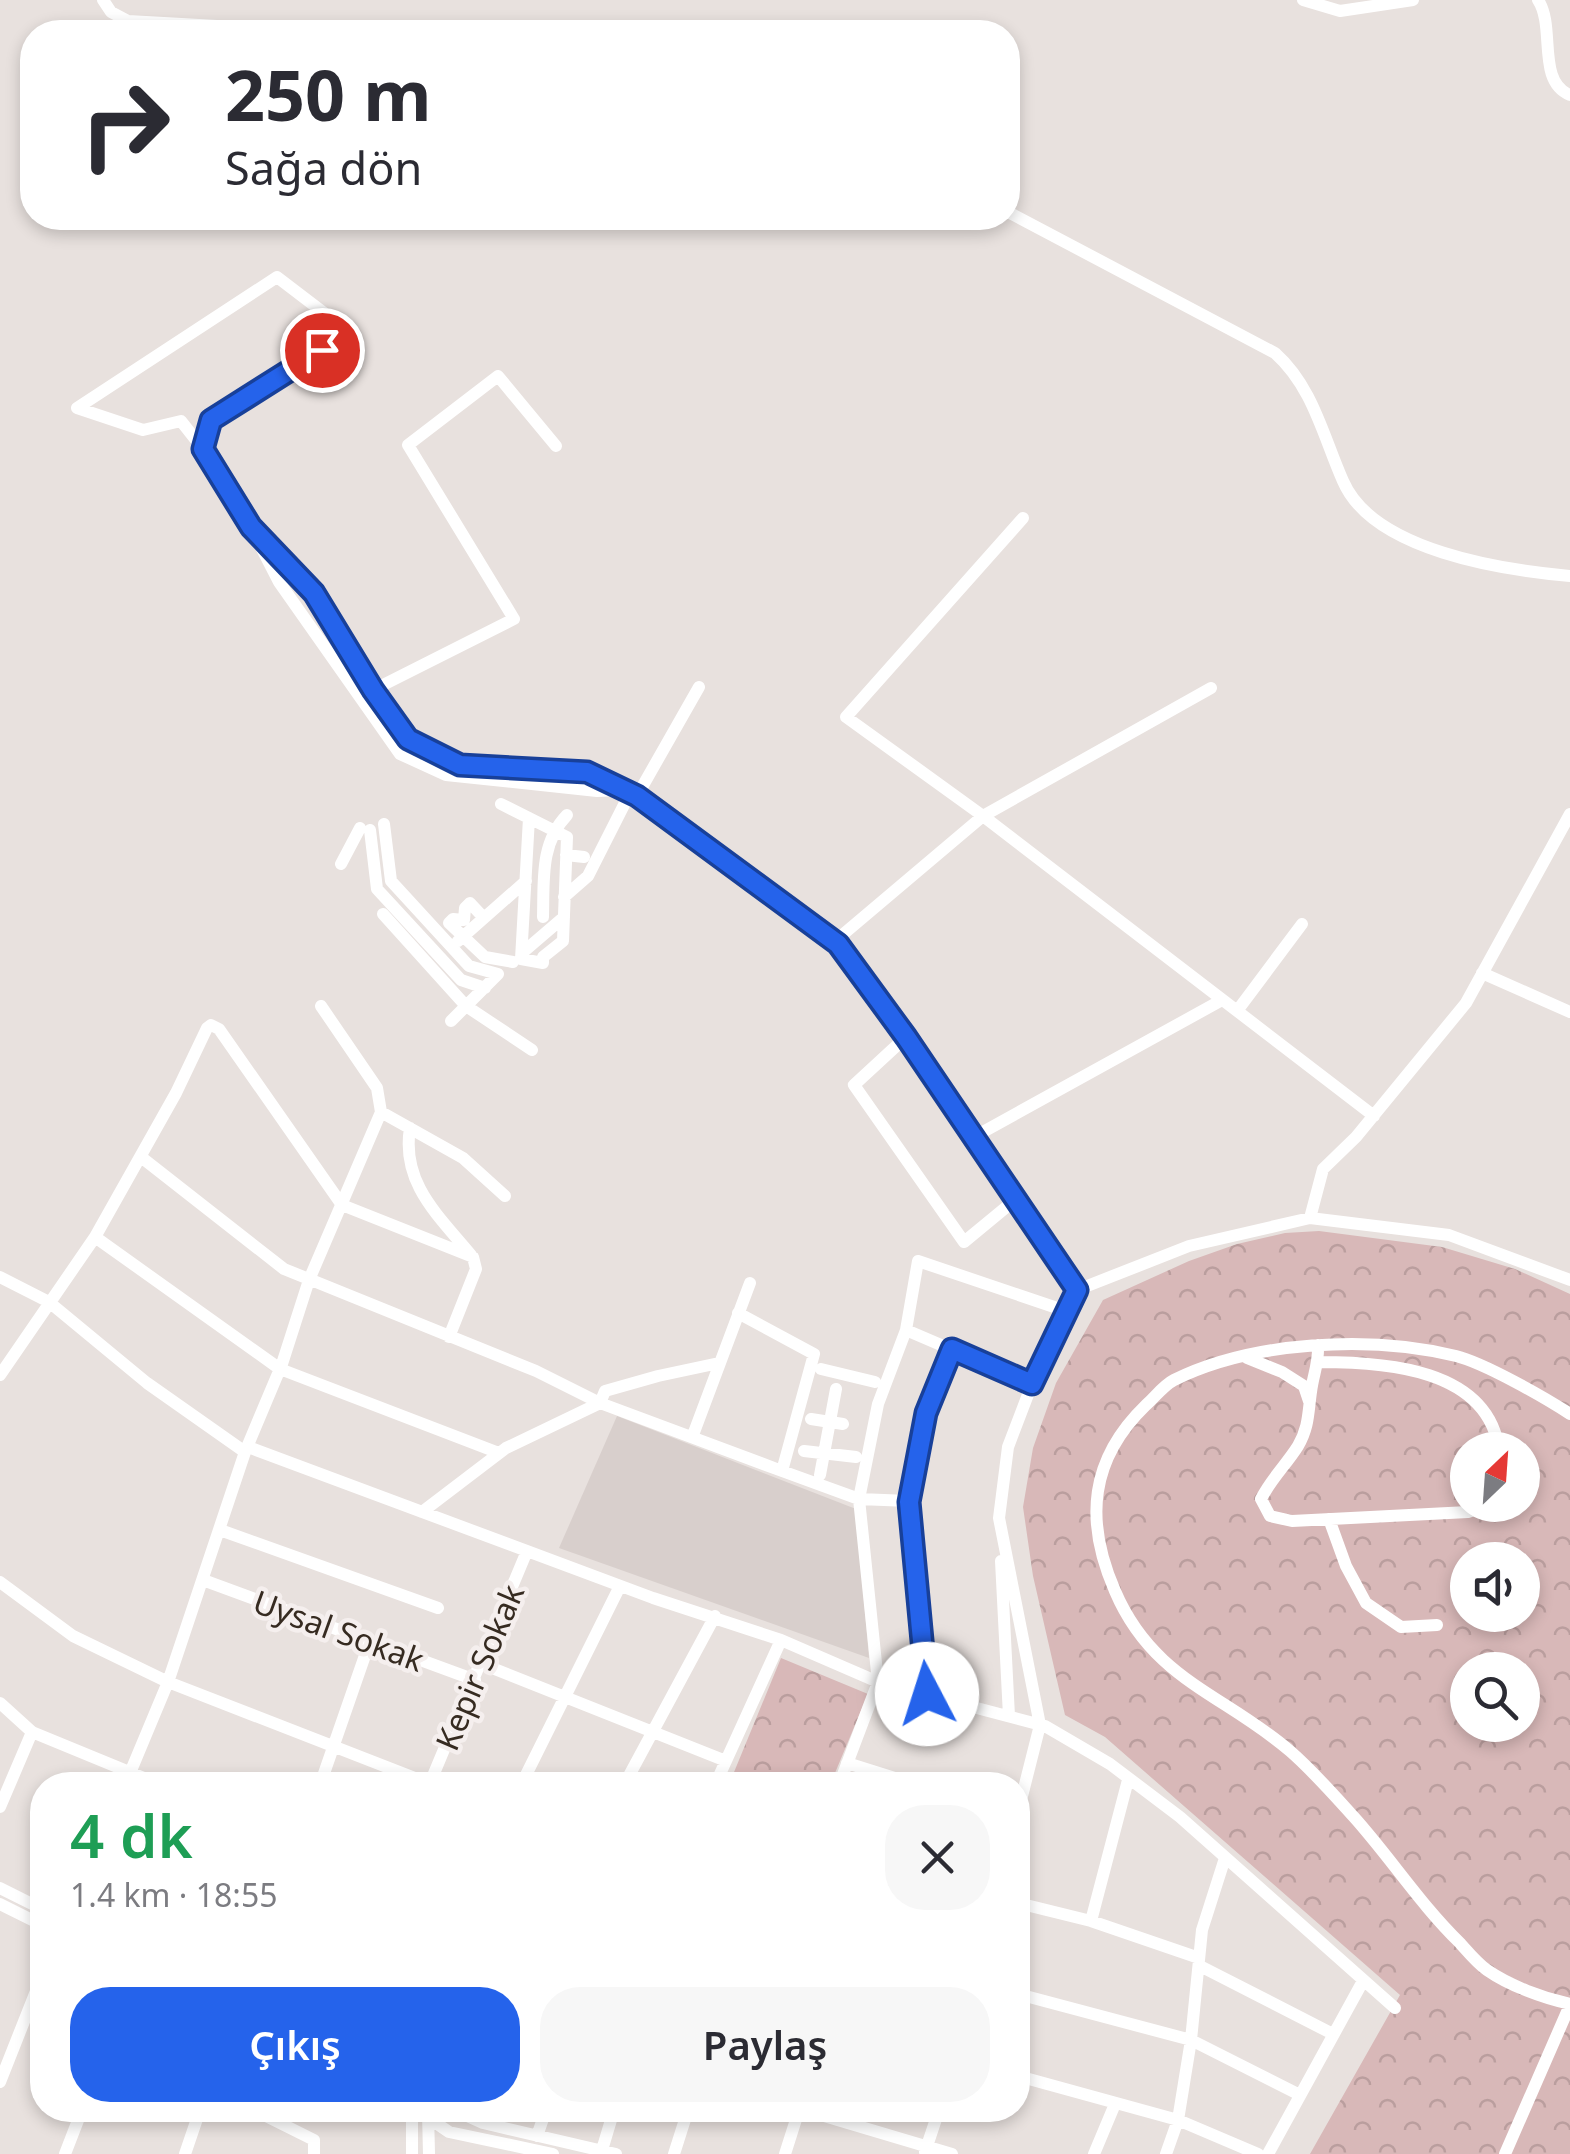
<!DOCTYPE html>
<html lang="tr">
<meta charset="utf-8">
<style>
:root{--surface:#fff;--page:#f7f7f7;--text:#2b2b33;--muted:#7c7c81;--accent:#2563eb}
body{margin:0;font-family:"Noto Sans",sans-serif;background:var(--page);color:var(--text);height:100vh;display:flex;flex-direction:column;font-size:38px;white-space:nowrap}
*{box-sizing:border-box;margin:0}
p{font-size:32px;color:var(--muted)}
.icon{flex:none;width:55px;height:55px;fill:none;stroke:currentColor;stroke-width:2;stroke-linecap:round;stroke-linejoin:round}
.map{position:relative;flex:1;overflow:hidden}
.details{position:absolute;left:30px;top:1772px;width:1000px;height:350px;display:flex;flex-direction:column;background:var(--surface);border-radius:40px;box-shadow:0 5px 15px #0003}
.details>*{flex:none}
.hud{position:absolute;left:20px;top:20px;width:1000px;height:210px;border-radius:40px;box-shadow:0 5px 15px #0003;background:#fff;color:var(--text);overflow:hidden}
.needle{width:65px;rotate:25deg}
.fabs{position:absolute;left:1450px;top:1432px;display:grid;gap:20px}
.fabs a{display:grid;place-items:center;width:90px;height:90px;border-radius:50%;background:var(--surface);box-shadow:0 5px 15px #0003;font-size:50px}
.pin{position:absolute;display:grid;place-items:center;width:85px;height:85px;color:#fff;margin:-42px;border:5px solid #fff;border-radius:50%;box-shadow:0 2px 10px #0007}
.me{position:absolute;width:110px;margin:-55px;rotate:355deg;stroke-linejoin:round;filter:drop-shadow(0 0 8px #0008)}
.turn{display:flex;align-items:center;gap:35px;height:210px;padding:0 40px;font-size:45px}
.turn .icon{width:130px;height:130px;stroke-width:2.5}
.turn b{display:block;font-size:70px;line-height:85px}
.round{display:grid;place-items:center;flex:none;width:105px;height:105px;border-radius:40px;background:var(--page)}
.summary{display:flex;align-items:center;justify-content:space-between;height:170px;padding:0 40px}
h1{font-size:60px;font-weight:600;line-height:75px;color:#1e9e55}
.action{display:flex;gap:20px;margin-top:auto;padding:20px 40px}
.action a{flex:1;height:115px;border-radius:40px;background:var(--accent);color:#fff;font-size:40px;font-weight:600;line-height:115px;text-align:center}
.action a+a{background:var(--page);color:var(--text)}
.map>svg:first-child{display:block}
.built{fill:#d8cfcc}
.park{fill:url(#park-crowns);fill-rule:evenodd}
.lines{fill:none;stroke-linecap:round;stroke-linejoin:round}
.minor{stroke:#fff;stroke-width:12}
.route-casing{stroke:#184099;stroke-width:25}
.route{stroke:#2563eb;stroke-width:18}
.labels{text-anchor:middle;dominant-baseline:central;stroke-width:9;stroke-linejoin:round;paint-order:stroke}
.street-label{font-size:32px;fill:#362b21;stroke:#f5efee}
</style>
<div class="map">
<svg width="1570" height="2154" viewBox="0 0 1570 2154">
<defs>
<pattern id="park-crowns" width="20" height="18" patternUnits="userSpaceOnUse" patternTransform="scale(2.5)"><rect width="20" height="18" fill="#d8b8b8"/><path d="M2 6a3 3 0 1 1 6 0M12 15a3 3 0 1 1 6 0" fill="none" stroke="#ba9e9e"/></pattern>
</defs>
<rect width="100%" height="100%" fill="#e8e1de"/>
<path class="built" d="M617 1416 856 1509 869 1658 559 1548Z"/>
<path class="park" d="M1319 1231 1442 1247 1515 1269 1570 1294V2154H1310L1400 1995 1105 1737 1065 1715 1033 1576 1023 1507 1033 1448 1056 1383 1103 1300 1189 1261 1237 1244 1285 1233ZM1468 1450H1522V1505H1468ZM1468 1560H1522V1615H1468ZM1468 1670H1522V1725H1468Z
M781 1658 868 1694 830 1785H752L732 1777Z"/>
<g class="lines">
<path class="minor" d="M103 0 111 12 128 21 217 26 252 32
M1303 0 1340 11 1413 0
M1538 0C1556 27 1536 81 1570 95
M1008 212 1275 353C1313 387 1323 436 1343 481 1373 551 1503 570 1570 576
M277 277 349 332 211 420 203 449 181 421 143 430 77 408Z
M203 449 251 527 314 593 373 690 408 739 460 765 587 772 637 796 838 944 906 1037 1077 1290
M1023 518 846 717 983 816 1374 1116
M259 543 279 582 400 754 446 775 597 791 620 790
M373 690 514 619 408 445 498 376 556 446
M637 796 699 687
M501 804 567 837 563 941 543 957V963L521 959 529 818
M384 824 391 881 469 966 498 974 451 1021
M370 830 377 889 461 980 485 988
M566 855 584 857
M341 864 360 828
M564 897 588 876 630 793
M383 914 466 1006 532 1050
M543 917C544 880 540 843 567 815
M484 918 470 903 465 908 464 920 453 919 449 923 485 957 513 962
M458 941 526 881
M834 942 983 816 1211 688
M522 953 564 917
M1482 973 1570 1012
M1237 1011 1302 924
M906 1037 854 1085 964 1242 1015 1200
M381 1112 463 1158 505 1196
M410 1128C401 1183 438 1215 471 1255
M972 1138 1222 1000
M141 1157 284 1269 536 1371 600 1403 782 1471 859 1499 909 1501
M1310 1218 1323 1169 1356 1137 1466 1003 1570 814
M95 1237 280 1369 499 1453
M0 1277 49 1302 147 1383 245 1452
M738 1313 814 1354 782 1471
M906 1330 1032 1384
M1318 1345C1319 1363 1313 1375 1311 1392 1308 1413 1309 1427 1298 1446 1286 1465 1271 1479 1261 1499L1270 1516 1292 1521 1468 1512 1490 1505
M1247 1358 1282 1372 1304 1386 1309 1401
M1319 1362C1384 1362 1488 1368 1499 1450
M821 1369 875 1382
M0 1375 95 1237 176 1093 207 1028 211 1025 219 1029 342 1205 473 1257 476 1269 449 1337
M1570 1414C1544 1397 1484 1363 1456 1356 1370 1335 1253 1341 1174 1380 1164 1385 1155 1397 1146 1405 1090 1459 1084 1520 1115 1591 1153 1680 1224 1694 1290 1751 1312 1770 1333 1794 1353 1816 1390 1857 1420 1904 1460 1943 1468 1952 1477 1963 1487 1970 1510 1986 1543 1998 1570 2004
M811 1419 843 1424
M693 1435 750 1283
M248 1447 653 1598 781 1640 878 1682 1045 1726 1110 1764 1180 1817 1395 2008
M804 1451 856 1457
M820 1475 836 1389
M422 1512 506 1448 600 1403 605 1391 658 1376 719 1363
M1329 1519 1346 1566 1366 1603 1401 1627 1437 1625
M220 1530 438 1608
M1001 1561 1009 1716
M203 1580 475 1680
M0 1582 73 1636 168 1682 433 1785
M482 1664 726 1761
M927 1694 909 1501 926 1413 952 1349
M0 1703 32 1732 161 1785
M847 1763 917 1785
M430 1783 527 1551
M125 1785 168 1682 245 1452 282 1364 309 1280 381 1112 377 1088 321 1006
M320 1785 370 1641
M521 1785 620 1586
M624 1785 715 1616
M715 1785 781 1640
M839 1785 878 1682 859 1499 878 1404 906 1330 918 1261 1066 1311
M0 1807 32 1732
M1018 1812 1040 1725 999 1518 1008 1447 1032 1384 1077 1290 1189 1246 1310 1218 1449 1235 1570 1280
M0 1888 42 1909
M1018 1903 1091 1921 1199 1958
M0 1904 42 1925
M1091 1921 1128 1780
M1200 1966 1333 2034
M1018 1994 1191 2040 1300 2095
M1018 2076 1178 2120 1258 2154
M0 2082 42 1976
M254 2110 314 2140V2154
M417 2110 449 2132 553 2154
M454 2110 483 2123 616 2154
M804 2110 952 2154
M428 2112 429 2154
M537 2136 546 2110
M602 2150 614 2110
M925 2152 939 2110
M65 2154 82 2110
M185 2154 200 2110
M412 2154V2110
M674 2154 688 2110
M785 2154 799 2110
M1094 2154 1115 2104
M1166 2154 1178 2120 1191 2040 1202 1930 1225 1858
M1268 2154 1363 1981
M1505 2154 1570 2005"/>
</g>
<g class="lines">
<defs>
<path id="route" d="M322 350 211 420 203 449 251 527 314 593 373 690 408 739 460 765 587 772 637 796 838 944 906 1037 1077 1290 1032 1384 952 1349 926 1413 909 1502 927 1694"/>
</defs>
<use href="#route" class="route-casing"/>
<use href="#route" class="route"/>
</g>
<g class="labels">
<g class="street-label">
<text transform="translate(339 1630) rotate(20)">Uysal Sokak</text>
<text transform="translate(479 1667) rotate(-67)">Kepir Sokak</text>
</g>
</g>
</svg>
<div class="fabs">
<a><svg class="needle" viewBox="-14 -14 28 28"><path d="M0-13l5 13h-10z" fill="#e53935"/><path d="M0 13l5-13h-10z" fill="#7c7c81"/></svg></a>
<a><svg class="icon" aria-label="sound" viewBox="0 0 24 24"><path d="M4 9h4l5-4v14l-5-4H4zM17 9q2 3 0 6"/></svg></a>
<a><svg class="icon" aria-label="search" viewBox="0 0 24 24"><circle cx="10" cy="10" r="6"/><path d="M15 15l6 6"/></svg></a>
</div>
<div class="pin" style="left:322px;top:350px;background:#d93025"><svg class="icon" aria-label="arrive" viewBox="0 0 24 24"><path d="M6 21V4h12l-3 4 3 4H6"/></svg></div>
<svg class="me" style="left:927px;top:1694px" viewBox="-20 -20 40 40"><circle r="19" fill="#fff"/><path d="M0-13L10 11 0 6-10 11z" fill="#2563eb"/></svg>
<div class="hud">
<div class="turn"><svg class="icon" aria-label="right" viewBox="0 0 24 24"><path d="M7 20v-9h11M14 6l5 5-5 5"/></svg><div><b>250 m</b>Sağa dön</div></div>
</div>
<section class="details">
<div class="summary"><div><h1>4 dk</h1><p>1.4 km · 18:55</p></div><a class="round"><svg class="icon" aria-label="close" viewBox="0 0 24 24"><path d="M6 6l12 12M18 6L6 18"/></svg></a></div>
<div class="action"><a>Çıkış</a><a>Paylaş</a></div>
</section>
</div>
